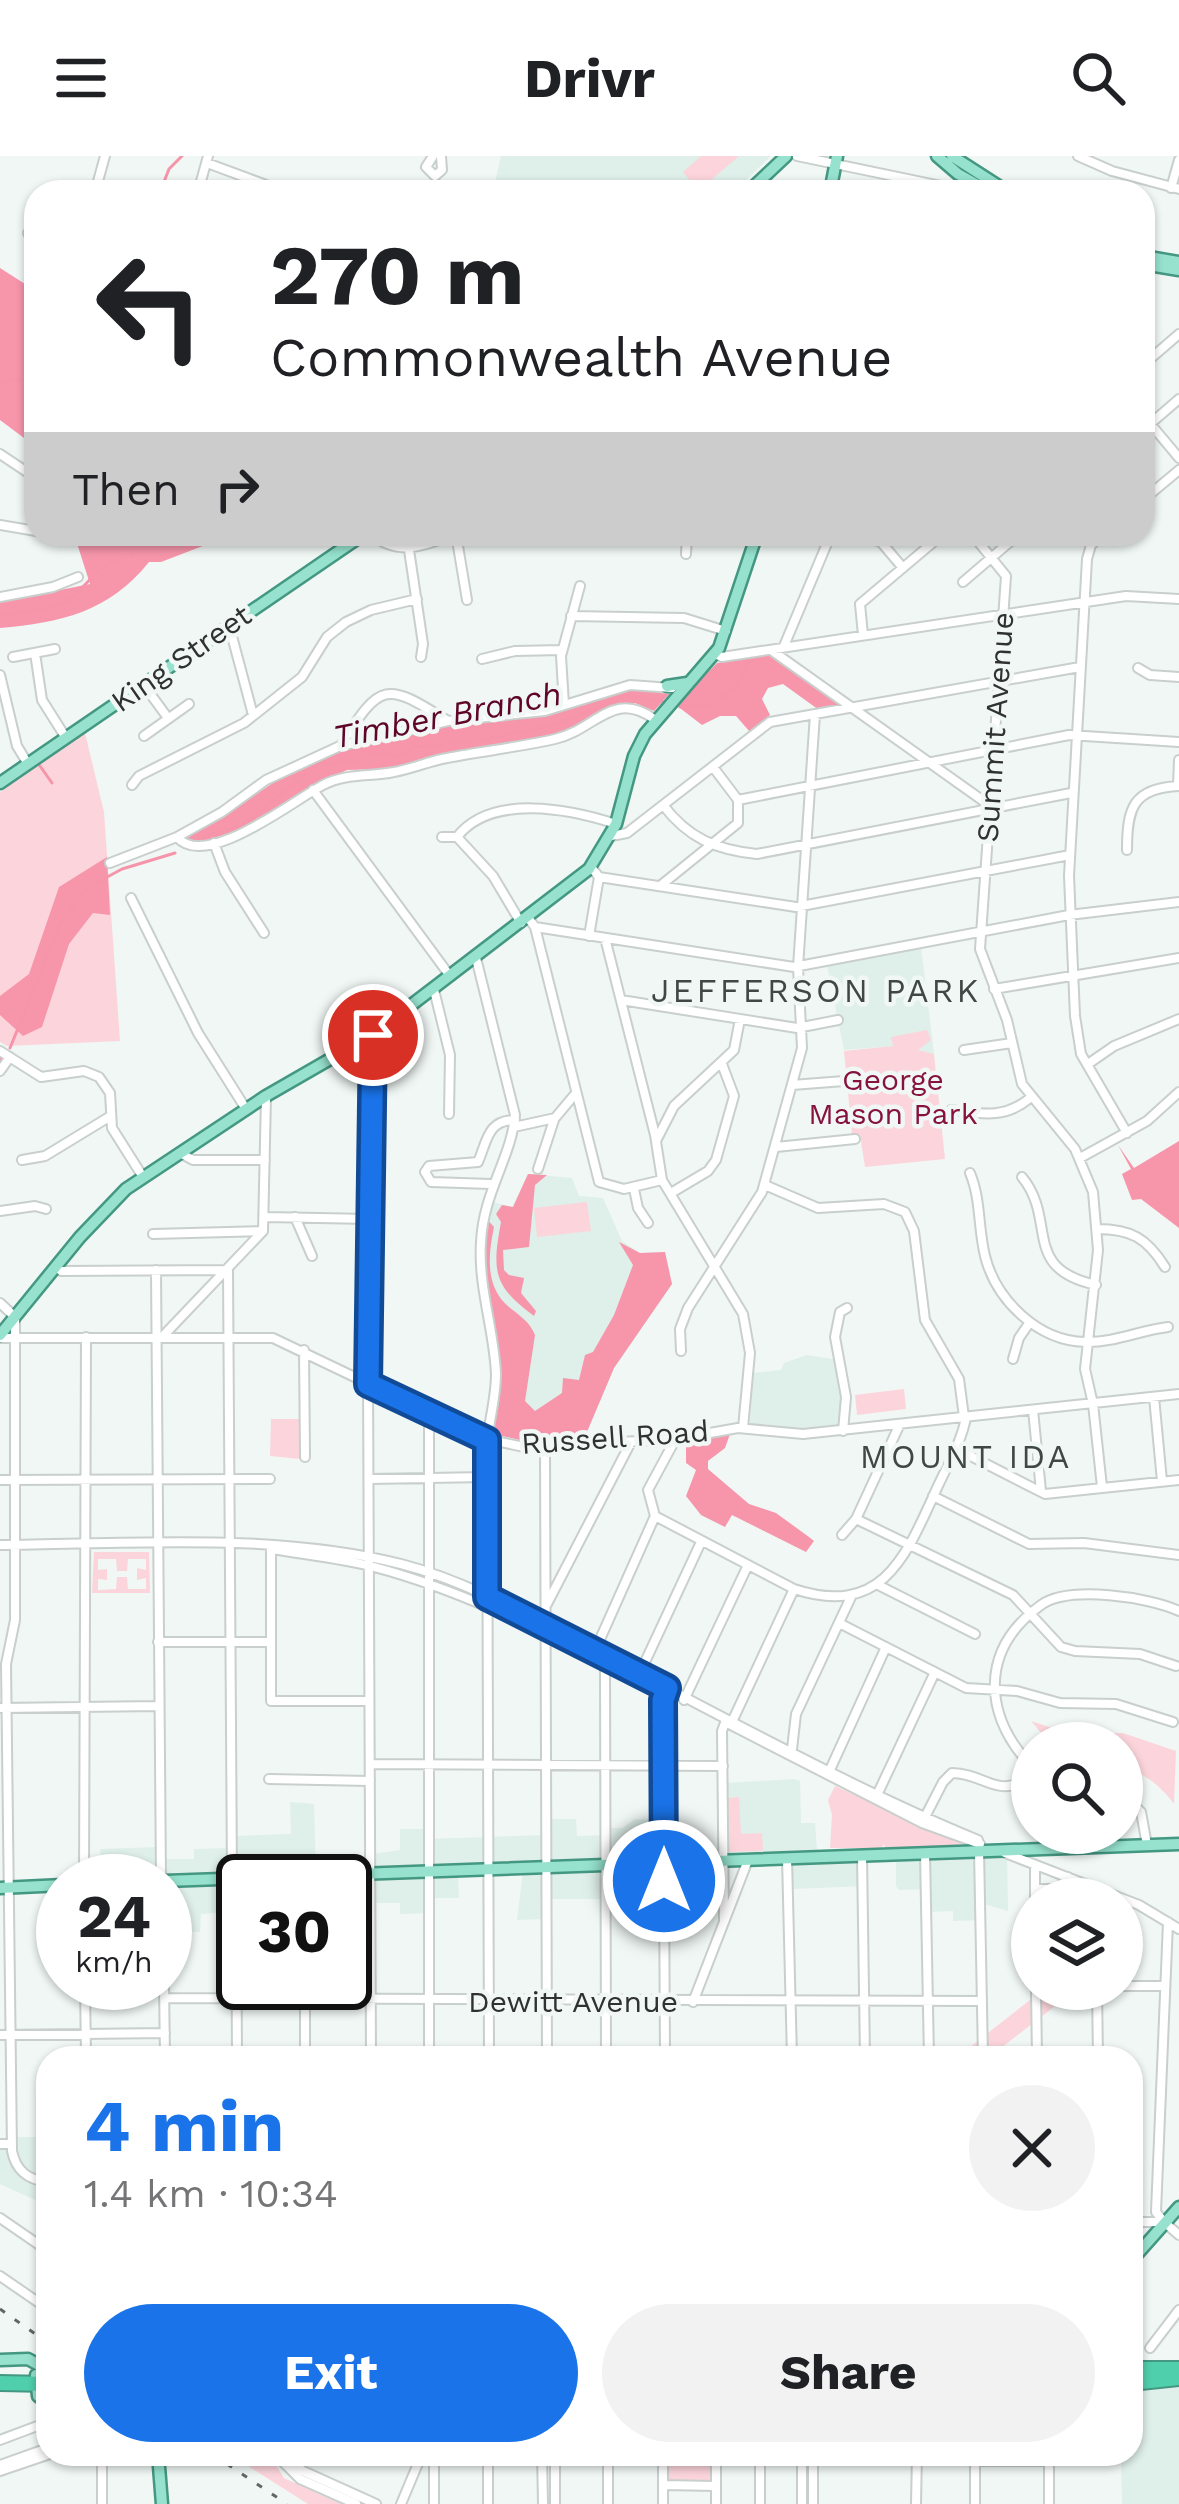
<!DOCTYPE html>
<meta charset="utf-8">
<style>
:root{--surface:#fff;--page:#f2f2f2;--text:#202124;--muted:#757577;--accent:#1a73e8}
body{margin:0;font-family:"Work Sans",sans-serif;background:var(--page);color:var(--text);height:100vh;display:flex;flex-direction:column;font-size:45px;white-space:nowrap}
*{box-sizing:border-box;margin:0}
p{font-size:39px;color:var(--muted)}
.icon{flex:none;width:66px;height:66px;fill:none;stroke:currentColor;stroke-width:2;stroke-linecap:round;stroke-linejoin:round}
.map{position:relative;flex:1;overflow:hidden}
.sheet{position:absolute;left:36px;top:1890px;width:1107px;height:420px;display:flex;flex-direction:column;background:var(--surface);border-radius:36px;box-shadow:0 3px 9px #0004}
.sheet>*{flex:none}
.guide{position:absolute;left:24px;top:24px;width:1131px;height:366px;border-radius:36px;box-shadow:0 3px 9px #0004;background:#fff;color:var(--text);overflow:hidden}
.tools{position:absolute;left:1011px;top:1566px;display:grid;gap:24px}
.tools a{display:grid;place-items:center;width:132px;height:132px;border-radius:50%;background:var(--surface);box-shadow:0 3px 9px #0004;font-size:60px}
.speed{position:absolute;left:36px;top:1698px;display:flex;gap:24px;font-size:60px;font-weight:700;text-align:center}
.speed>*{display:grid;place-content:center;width:156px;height:156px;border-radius:50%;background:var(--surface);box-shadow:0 3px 9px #0004;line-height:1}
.speed small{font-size:30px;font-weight:400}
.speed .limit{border:6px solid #111;border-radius:18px;background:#fff;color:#111}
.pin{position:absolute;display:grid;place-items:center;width:102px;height:102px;color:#fff;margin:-51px;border:6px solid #fff;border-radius:50%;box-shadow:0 3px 12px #0007}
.me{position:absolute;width:132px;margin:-66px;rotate:0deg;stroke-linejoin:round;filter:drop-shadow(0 0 9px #0008)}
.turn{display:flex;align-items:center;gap:42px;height:252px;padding:0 48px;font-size:54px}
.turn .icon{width:156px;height:156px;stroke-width:2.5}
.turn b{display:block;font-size:84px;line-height:102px}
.then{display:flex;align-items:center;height:114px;padding:0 48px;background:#0003;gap:24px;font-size:45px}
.round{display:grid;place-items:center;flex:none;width:126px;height:126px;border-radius:63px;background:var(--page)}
.overview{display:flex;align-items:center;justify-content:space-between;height:204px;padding:0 48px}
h1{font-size:72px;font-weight:700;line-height:90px;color:var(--accent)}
.button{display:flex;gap:24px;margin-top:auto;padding:24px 48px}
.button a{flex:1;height:138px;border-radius:72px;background:var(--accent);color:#fff;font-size:48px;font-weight:700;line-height:138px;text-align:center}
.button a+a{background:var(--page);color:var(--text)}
header{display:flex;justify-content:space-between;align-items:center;height:156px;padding:0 48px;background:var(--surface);font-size:54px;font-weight:700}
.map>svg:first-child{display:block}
.built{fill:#dfefe9}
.green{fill:#fcd5dc;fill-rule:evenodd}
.forest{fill:#f796ab}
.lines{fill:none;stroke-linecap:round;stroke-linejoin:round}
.stream{stroke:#f694aa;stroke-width:3}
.minor-casing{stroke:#c8cfcc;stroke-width:12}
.major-casing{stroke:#449882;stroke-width:15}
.highway-casing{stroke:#449882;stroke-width:18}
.minor{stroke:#fff;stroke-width:8}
.major{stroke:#96e2ce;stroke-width:10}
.highway{stroke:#50cfad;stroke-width:14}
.rail{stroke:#626665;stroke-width:3;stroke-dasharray:6 12;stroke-linecap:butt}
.route-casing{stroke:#114b97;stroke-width:30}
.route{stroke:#1a73e8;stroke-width:21}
.labels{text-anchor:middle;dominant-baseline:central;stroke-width:9;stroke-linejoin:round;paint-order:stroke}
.street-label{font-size:30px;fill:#2f3231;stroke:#f0f7f5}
.park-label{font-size:30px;fill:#86133d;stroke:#f0f7f5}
.water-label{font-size:33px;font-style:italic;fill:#5e0528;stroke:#f0f7f5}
.neighbourhood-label{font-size:33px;letter-spacing:3px;fill:#414744;stroke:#f0f7f5}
</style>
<header><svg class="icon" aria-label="menu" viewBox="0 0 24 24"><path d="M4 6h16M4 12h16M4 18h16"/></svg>Drivr<svg class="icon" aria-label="search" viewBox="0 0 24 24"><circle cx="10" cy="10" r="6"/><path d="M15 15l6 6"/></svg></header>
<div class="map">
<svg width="1179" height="2348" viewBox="0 0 1179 2348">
<rect width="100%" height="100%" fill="#f0f7f5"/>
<path class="built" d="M501 0H771L734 36H493Z
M921 791 934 898 894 890 844 894 827 810Z
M528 1018 572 1022 579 1040 603 1042 622 1085 640 1097 665 1096 672 1128 614 1212 584 1283 529 1286 493 1278 501 1218 483 1100 489 1045 512 1051Z
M807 1199 833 1203 836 1209 843 1237 838 1271 791 1273 750 1268 753 1217 781 1214 784 1207Z
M794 1623 800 1625 801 1667H815L817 1695 728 1697V1627Z
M290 1646 314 1648 316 1715 235 1717 234 1680 291 1678Z
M549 1663H576L577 1680 609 1679V1672H622L635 1663 662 1664V1674H694V1701L549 1706Z
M400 1673H427L428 1683 544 1679V1706L373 1713V1698L400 1694Z
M157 1691V1721L102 1723 100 1693Z
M229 1692 228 1719 164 1721V1703H194V1693Z
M998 1699 1007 1703 1008 1755 984 1748 985 1764 953 1765V1755L929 1756 928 1733 899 1734 896 1730V1702Z
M866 1704V1730L792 1733 791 1706Z
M720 1709 721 1754H667L666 1743 609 1740 608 1712Z
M603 1712V1743H549L550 1714Z
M544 1715V1763L517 1764 523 1716Z
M458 1719 459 1742H427L426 1757 400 1758V1747H373V1721Z
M243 1726V1755L201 1758 200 1776H167V1730Z
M16 1981H45L44 2021 28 2016 18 2006Z
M0 1991H9L12 2008 23 2022 48 2029V2050L0 2028Z
M1179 2230V2348H1122L1121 2305 1076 2304V2298H1131V2231Z"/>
<path class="green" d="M701 0H739L698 35 683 16Z
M85 577 104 656 120 885 7 890 0 886V636Z
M927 874 931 884 918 894 934 898 945 1003 865 1011 860 979H852L844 895 893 890 891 881Z
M587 1046 591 1075 537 1081 534 1052Z
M904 1233 906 1253 857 1259 855 1239Z
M271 1263H300V1303L270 1300Z
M94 1396H149L150 1437H92ZM98 1403H116L117 1415H127L128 1403H146V1414L137 1412V1424L146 1422V1433H128L127 1421H117L116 1433 98 1434V1423L107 1424V1413L98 1414Z
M1031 1565 1067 1577H1123L1176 1595 1174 1648C1161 1630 1146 1619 1125 1611L1122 1619V1587H1050Z
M835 1630 964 1689 885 1692 884 1688 881 1692H830L832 1659 828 1644Z
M739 1641 741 1678 762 1677 763 1695 729 1696 728 1642Z
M1044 1833H1077L988 1902H956Z
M229 2298H269L284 2322 341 2348H308Z
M667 2298H714V2326H666Z"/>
<path class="forest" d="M0 112 36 135V291L0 264Z
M74 378H234L161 406H149C109 456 60 467 0 472V446L90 428Z
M771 498 838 546V550L819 554 783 528 768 532 762 543 770 559 750 576 736 560H720L702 569 676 549 717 507Z
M644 533 671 536 654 555 635 547H619L563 577 389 613 347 614 310 631 242 673 195 688 181 683 220 663 293 613 330 598 442 567 554 558 618 535Z
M107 701 110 759 93 757 69 788 42 871 23 880 0 859V840L29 818 59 731Z
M1179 985V1072L1141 1043 1132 1044 1122 1018 1131 1013 1118 989 1134 1012Z
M528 1018 547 1019 535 1029 529 1091 503 1094 504 1114 509 1119 524 1122 521 1137 536 1155 534 1160C493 1130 492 1115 501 1066L496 1058 502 1049 513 1051Z
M486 1062 494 1071C488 1100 485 1131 509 1151 520 1160 530 1166 535 1179L525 1245 535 1255 562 1237 563 1222 579 1224 585 1199 593 1196 614 1159 633 1109 619 1086 640 1097 665 1096 672 1128 614 1212 584 1283 529 1286 493 1278 501 1218 485 1130Z
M730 1278 725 1292 708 1305V1313L749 1348 776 1357 809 1381 814 1385 806 1396 732 1359 725 1371 701 1359 686 1340 696 1314 686 1307V1287Z"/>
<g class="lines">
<path class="stream" d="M160 36 169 13 182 0
M0 227 16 224 36 228
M147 390 167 378
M0 459C14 458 58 452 68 444 94 425 97 405 133 399
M680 551 712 549 736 530 749 506
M40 610 52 627
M189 685 242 670 318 608 360 605 370 596 397 600 416 591 476 585 555 569 628 539 662 545
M10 892 60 769 85 733 122 713 175 697
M0 904 2 902"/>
<defs>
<path id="minor" d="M433 0 426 11 435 20 442 14 441 0
M797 0 970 36
M1078 0 1112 15 1179 33
M207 7 285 36
M1171 32 1179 4
M95 36 105 0
M198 36 208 0
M28 77 36 90
M1143 209 1179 178
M1143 259 1179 302
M1143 274 1179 243
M0 298 36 322
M1143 344 1179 314
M0 369 36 375
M371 378C398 401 424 390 454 378
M456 378 467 444
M855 378 881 386 903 412
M972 378 1006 420 980 793 1007 864 1022 928 1075 993 1093 1036 1098 1094 1085 1213 1093 1248 1102 1331
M1103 378 1091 389 1087 403 1069 720 1075 860 1081 898 1127 977
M409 394 423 488 421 501
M686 398 687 378
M963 426 1019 378
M0 441 53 431 78 421
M571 460 684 462 726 475
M229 469 253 559
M863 479 860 448 943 378
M784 490 831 378
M771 494 989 649
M35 497 42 544 66 582
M715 498 722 501 1126 440 1179 443
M13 501 55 493
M482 503 515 495 562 494
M1138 512 1150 519 1179 521
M0 519 17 590 28 608
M143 528 168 562
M564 549 561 500 580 430
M144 580 189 548
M341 589C381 525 386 526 448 565
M132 629 139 620 244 567 302 521 327 481 346 466 371 454 417 443
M1178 629 1179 604
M313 634 450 820
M738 644 1069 579 1179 586
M663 649C688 682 716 694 757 698L1071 637
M611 680 627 677 770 566 1080 511
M177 681C205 715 294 644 323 629 346 617 369 621 394 616 412 613 429 605 447 602 483 595 520 591 555 583 595 574 613 533 654 563
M442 681H457L493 720 521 767
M457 681C491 637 570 653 616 668
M214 687 225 716 264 777
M1127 694C1127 652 1133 632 1179 630
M110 707 177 681 222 656 266 624 340 590 448 565 545 555 630 529 672 532
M599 721 796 751 1070 699
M660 730 738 667V644L713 611
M131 742 198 877 246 953
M529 763 535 771 794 811 1069 759 1179 746
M535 771 599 1026 624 1033 662 1024
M589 780 599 721 591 711
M605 782 655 979 662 1024 743 1158 750 1197 743 1272
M476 802 515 959C512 1000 483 1037 481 1086 478 1131 494 1173 496 1218 496 1240 490 1262 487 1284L489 1902
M994 833 1179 802
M434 834 450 899 449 958
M621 844 797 872 838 864
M964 894 1012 887
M0 895 41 921 84 915 99 921 110 937 112 972 143 1021
M1088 908 1114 890 1179 863
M0 915 10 901
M792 929 844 925
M951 954C982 958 1005 963 1030 942
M514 971 555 962 576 937
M657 983 674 950 734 894 740 863
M776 991 855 983
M180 997 193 1004H265
M1080 1002 1147 965 1179 936
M22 1004 45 1000 109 961
M538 1013 554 964
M970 1017C981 1043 978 1072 985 1100 996 1144 1038 1185 1085 1186 1113 1187 1141 1174 1168 1171
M1022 1021C1058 1065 1020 1112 1096 1129
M491 1028 431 1026 425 1016 429 1010 478 1006C487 986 487 964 515 964
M765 1029 818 1052 884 1048 905 1056 914 1075 925 1164 959 1223 964 1261
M634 1033 638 1052 648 1067
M671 1037 708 1015 716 1004 734 940 722 908
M0 1055 35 1050 46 1053
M266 1061 370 1063
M295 1061 312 1100
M1097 1073C1131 1073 1147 1082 1165 1111
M153 1078 263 1075
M56 1111 61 1115 228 1114 232 1723
M156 1114 161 1725
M0 1147 15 1161V1464L6 1508 12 1995C16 2015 28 2024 48 2026
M164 1179 263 1075 266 941
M0 1182H273L482 1282 524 1291 676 1283 738 1272 803 1278 1179 1238
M304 1194 305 1301
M681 1195 680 1173 688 1152 762 1036 802 892 798 811 815 558
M1013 1203 1019 1182 1030 1166
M1154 1241 1162 1325
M1033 1254 1041 1335
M843 1275 846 1241 835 1181 840 1156 847 1152
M545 1291 547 1902
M955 1292 1045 1338 1179 1324
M369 1323 487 1321
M0 1324 270 1323
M933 1340 1029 1388 1084 1387 1179 1399
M655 1360 794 1433C883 1462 906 1400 937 1332 947 1310 962 1285 966 1261
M856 1363 1013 1439 1061 1491 1075 1495 1140 1498 1176 1510
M842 1379 856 1363 899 1270
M0 1389C131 1388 274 1376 401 1408 471 1426 537 1465 601 1498 725 1561 849 1631 978 1684L979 1688
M271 1393V1545H369
M272 1393C306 1399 340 1402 374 1411 473 1437 564 1487 656 1532
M878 1429 975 1478
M547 1448 631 1286
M839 1467 966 1532 1017 1535 1060 1547 1116 1548 1173 1566
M158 1486H271
M593 1499 655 1360 648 1334 675 1284
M638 1521 701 1386
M684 1544 748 1409
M0 1552 158 1550
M729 1568 922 1667 980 1688
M731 1568 794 1433
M792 1593 796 1558 851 1441
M370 1608 723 1610
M1032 1611C983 1559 979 1494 1041 1449 1069 1429 1149 1441 1179 1455
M829 1616 886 1491
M269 1623 370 1625
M878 1637 935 1516
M1122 1638 1141 1656 1147 1689
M924 1663 943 1626 952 1617C986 1617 1000 1647 1032 1617
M979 1694 983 1902
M925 1697 929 1902
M1005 1697 1139 1749 1179 1773
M862 1700 865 1902
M787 1702 792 1902
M1035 1709V1743
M236 1723 237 1902
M84 1725 86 1181
M1035 1733H1058L1068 1721
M724 1765 722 1575 726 1564
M85 1827 86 1902
M164 1827 165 1902
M305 1827V1902
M1122 1830H1162
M1036 1833 1037 1902
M1097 1833 1098 1902
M164 1842 982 1845
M693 1846 748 1704
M0 1879 165 1877
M371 1902 368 1220 372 879
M429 1902V1257
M606 1902 605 1514 609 1504
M665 1902 663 1543 667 1532
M0 1988H12
M0 2062 48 2095
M1131 2066H1164L1179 2079
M1164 2066 1156 2056 1168 1766
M0 2120 48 2153
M1150 2192 1179 2154
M0 2284 48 2266
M275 2298 300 2323 356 2348
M283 2298 303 2315 376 2348
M434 2298V2348
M542 2298 543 2348
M555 2298V2348
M663 2298V2348
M716 2298V2348
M802 2298V2348
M813 2298V2348
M940 2298 983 2305H1049
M975 2298V2348
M0 2309 48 2292
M0 2315 50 2298
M663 2329 716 2330
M102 2348V2298
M401 2348 422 2298
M488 2348V2298
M608 2348V2298
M760 2348V2298
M916 2348 917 2298
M1049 2348V2298"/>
<path id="major" d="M937 0 958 18 990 36
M952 0 1008 36
M748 36 786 0
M830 36 837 0
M1143 100 1179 106
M1143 108 1179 114
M667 530 687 527
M0 627 364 378
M0 1179 80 1081 126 1033 266 940 372 879 589 713 616 668 634 600 645 578 719 492 757 378
M165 1725 1179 1688
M0 1732 63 1729
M1131 2105 1179 2051
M0 2204 28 2203 48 2214
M36 2219 38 2240 48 2247
M158 2298 162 2348"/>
<path id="highway" d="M1131 2213H1179
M0 2227 48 2228
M1131 2227 1179 2222"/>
</defs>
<use href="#minor" class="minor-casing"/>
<use href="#major" class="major-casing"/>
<use href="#highway" class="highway-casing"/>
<use href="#minor" class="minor"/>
<use href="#major" class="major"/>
<use href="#highway" class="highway"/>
<path class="rail" d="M0 2153 48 2187
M212 2298 287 2348"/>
</g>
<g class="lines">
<defs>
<path id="route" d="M373 879 368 1228 487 1284V1441L667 1532 663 1544 664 1725"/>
</defs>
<use href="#route" class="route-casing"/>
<use href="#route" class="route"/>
</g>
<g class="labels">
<g class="street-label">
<text transform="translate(181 502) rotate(-35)">King Street</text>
<text transform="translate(995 571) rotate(-86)">Summit Avenue</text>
<text transform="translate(615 1281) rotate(-4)">Russell Road</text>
<text x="573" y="1845">Dewitt Avenue</text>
</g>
<g class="park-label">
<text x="893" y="923">George<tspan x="893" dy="34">Mason Park</tspan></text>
</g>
<g class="water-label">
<text transform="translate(447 559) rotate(-11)">Timber Branch</text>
</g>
<g class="neighbourhood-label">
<text x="816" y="834">JEFFERSON PARK</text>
<text x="966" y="1300">MOUNT IDA</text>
</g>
</g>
</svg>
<div class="tools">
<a><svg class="icon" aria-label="search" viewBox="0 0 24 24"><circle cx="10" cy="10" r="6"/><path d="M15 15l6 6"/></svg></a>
<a><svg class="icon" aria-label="layers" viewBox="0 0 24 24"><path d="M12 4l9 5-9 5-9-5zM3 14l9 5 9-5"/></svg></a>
</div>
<div class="speed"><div>24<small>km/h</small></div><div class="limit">30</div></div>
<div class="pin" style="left:373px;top:879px;background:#d93025"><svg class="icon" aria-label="arrive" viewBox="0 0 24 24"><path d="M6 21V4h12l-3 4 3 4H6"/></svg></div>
<svg class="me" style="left:664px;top:1725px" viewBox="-20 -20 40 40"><circle r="17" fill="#1a73e8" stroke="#fff" stroke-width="3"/><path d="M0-11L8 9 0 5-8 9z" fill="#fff"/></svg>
<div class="guide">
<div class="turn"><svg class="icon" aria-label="left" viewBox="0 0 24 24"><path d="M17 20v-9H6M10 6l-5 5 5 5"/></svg><div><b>270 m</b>Commonwealth Avenue</div></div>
<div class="then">Then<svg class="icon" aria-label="right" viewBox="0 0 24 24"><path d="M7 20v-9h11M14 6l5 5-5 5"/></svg></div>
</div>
<section class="sheet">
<div class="overview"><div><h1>4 min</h1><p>1.4 km · 10:34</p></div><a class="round"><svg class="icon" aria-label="close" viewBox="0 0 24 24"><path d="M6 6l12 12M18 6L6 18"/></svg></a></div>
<div class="button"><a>Exit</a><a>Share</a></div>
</section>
</div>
